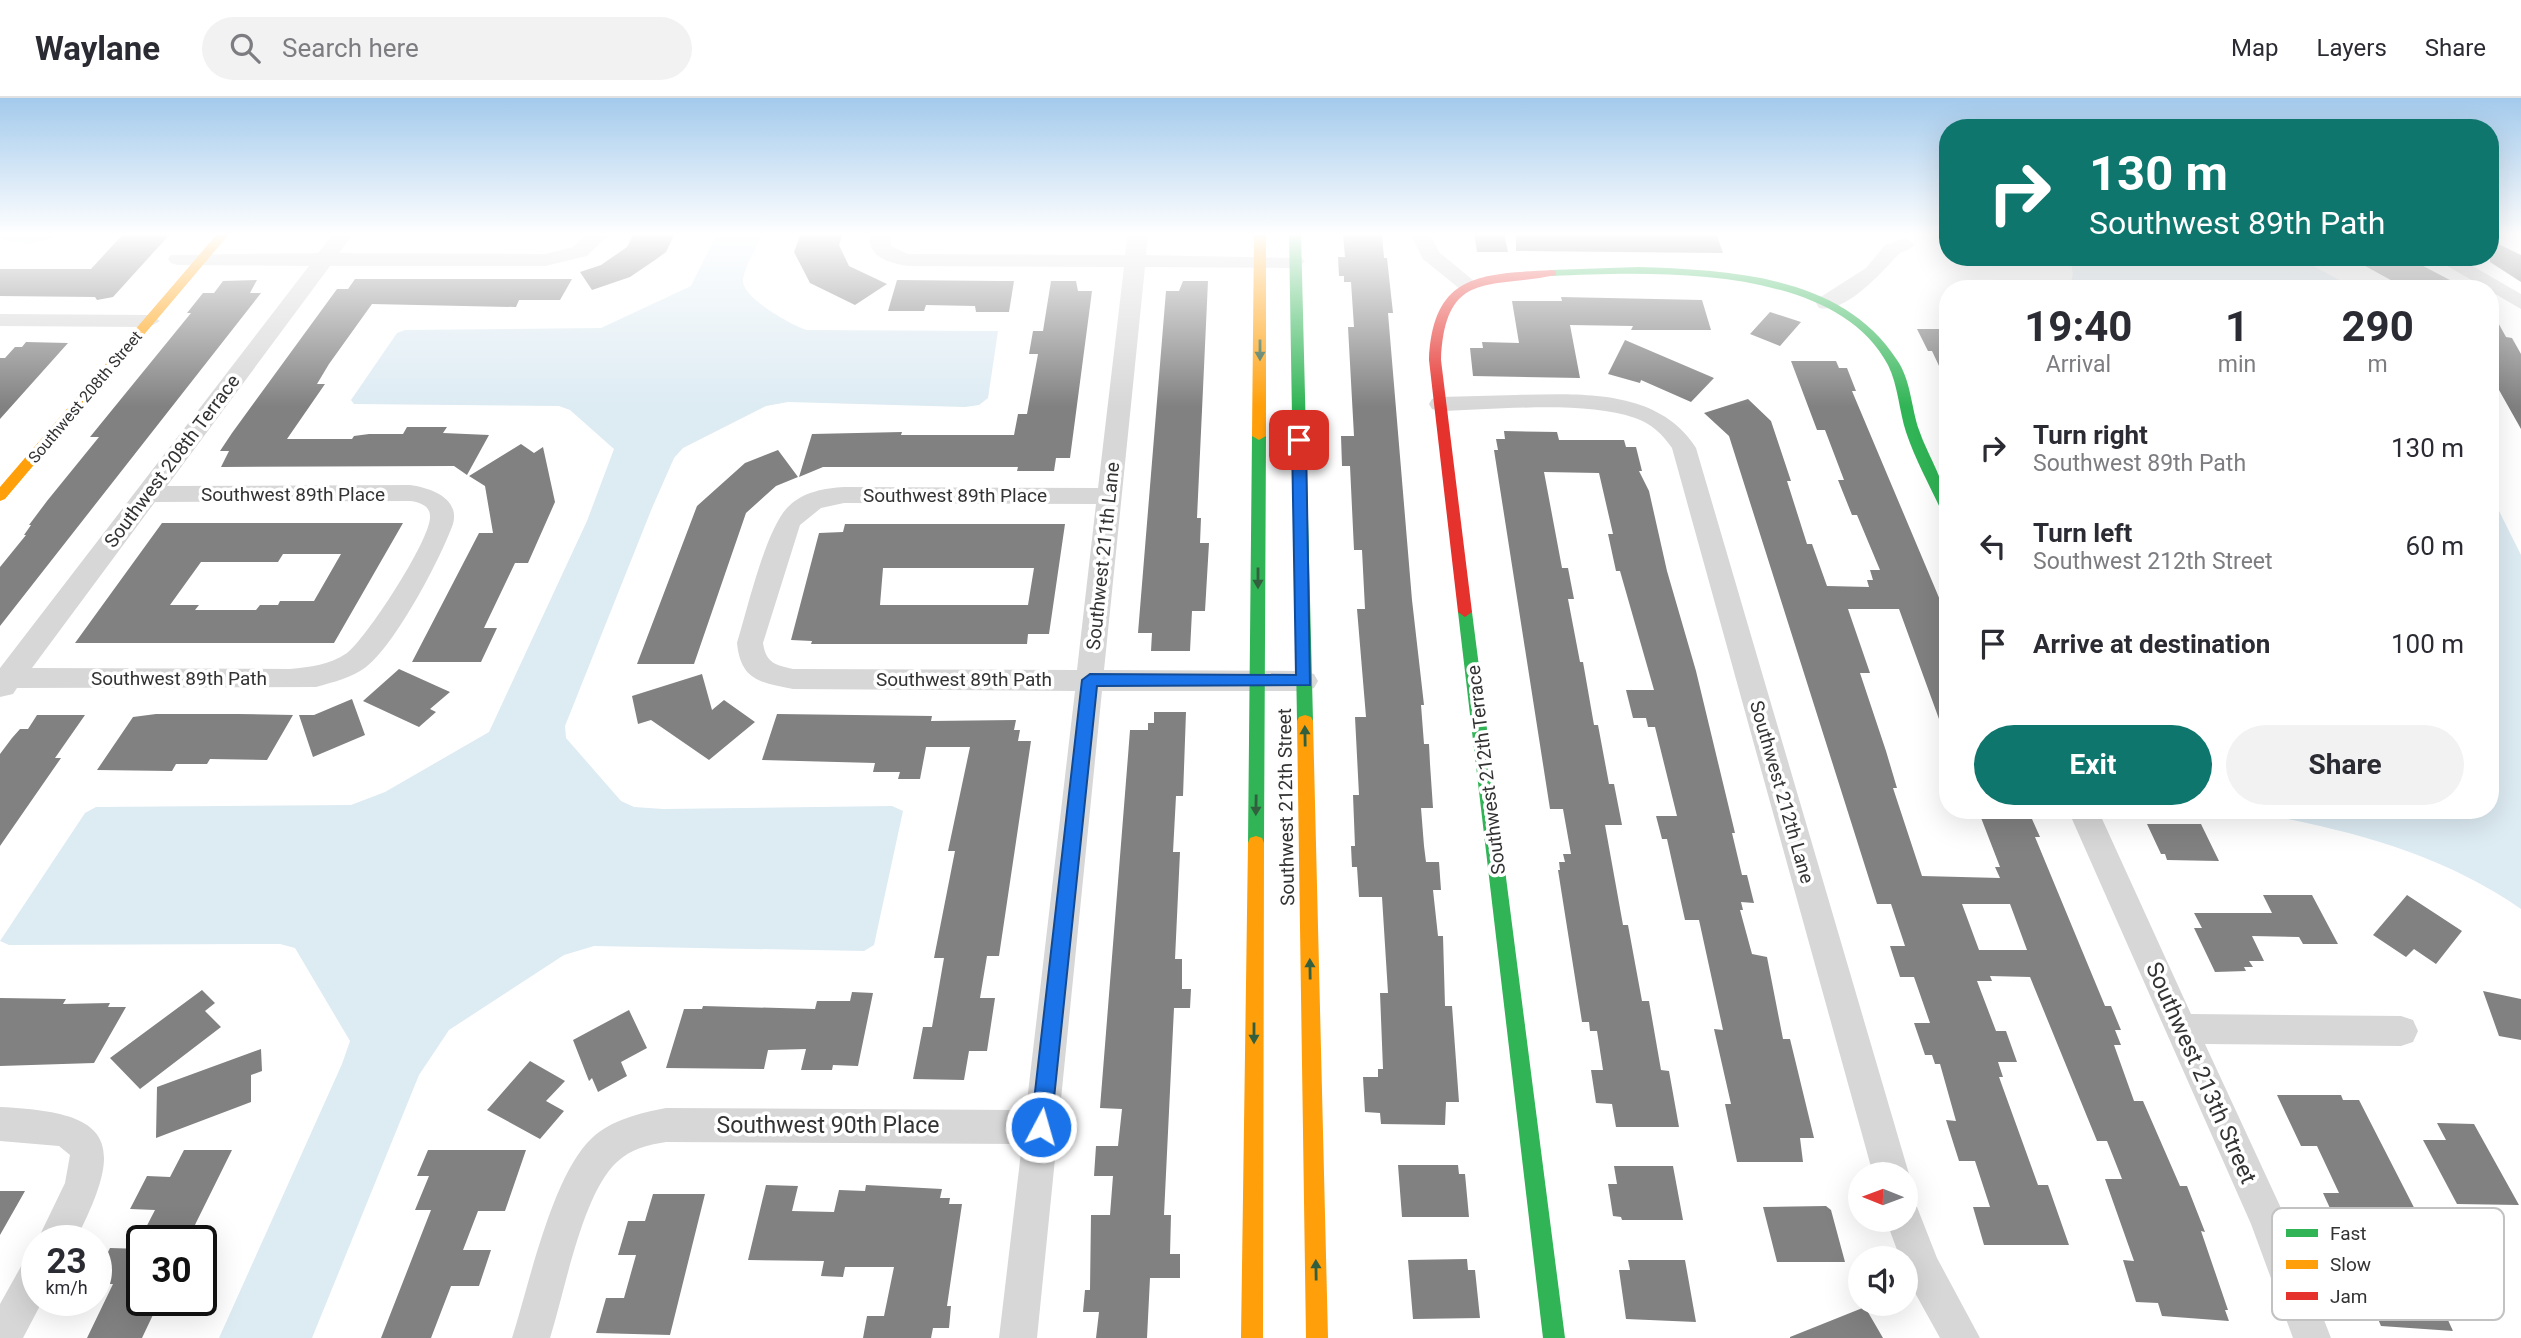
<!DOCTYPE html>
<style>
:root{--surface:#fff;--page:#f2f2f3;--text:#2b2b33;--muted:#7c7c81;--line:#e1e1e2;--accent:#0f766e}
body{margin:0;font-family:Roboto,sans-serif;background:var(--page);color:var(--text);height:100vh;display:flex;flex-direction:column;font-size:26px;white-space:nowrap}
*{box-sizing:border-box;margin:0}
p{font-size:23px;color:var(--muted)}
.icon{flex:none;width:38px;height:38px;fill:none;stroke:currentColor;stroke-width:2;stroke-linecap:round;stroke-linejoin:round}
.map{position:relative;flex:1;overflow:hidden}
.panel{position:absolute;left:1939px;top:182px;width:560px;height:539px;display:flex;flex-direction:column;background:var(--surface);border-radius:28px;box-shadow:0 7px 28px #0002}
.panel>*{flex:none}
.hud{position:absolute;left:1939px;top:21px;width:560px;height:147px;border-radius:28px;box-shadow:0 7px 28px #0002;background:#0f766e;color:#fff;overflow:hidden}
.needle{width:46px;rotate:271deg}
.fabs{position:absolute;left:1848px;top:1064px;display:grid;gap:14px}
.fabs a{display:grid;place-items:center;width:70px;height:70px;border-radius:50%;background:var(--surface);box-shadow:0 7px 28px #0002;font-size:35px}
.speed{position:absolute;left:21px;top:1127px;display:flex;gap:14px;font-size:35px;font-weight:700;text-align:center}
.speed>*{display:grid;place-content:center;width:91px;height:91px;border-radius:50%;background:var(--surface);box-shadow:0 7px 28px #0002;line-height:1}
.speed small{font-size:18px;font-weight:400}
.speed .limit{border:4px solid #111;border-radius:10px;background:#fff;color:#111}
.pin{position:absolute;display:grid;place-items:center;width:60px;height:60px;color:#fff;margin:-30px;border-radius:14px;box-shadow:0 4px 10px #0006}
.me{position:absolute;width:77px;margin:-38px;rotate:6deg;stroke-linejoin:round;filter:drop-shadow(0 0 5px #0008)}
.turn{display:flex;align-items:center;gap:24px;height:147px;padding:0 35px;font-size:32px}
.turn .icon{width:91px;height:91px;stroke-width:2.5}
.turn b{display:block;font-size:49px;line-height:60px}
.eta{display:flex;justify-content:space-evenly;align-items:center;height:119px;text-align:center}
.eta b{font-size:42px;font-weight:700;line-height:49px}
.primary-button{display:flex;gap:14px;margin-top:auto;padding:14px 35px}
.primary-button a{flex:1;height:80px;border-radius:42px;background:var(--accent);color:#fff;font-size:28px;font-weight:700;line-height:80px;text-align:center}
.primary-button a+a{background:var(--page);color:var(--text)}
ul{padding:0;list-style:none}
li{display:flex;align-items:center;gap:21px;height:98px;padding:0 35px}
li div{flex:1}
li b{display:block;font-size:26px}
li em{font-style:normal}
header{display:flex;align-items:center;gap:42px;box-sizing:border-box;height:98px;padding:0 35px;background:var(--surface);border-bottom:2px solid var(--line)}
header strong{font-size:33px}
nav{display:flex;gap:38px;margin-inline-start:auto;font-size:24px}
.search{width:490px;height:63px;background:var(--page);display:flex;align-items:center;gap:18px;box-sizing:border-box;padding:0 24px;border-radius:38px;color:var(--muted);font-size:26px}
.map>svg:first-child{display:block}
.water{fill:#ddebf3}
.building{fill:#818181;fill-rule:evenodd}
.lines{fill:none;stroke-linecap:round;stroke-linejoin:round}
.street{fill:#d7d7d7;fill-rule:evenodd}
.fast{fill:#30b455;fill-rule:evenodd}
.slow{fill:#ff9f0a;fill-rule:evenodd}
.jam{fill:#e5322d;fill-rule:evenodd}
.oneway{fill:#32603f}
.route{fill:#1a73e8;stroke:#114b97;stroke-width:2}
.labels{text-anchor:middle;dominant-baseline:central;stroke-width:7;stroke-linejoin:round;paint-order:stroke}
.far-street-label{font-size:16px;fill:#333;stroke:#fff}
.street-label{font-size:19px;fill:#333;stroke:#fff}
.near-street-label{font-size:23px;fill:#333;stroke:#fff}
.key{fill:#fff;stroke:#c2c2c2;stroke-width:2}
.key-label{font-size:19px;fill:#333}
</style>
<header>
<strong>Waylane</strong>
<div class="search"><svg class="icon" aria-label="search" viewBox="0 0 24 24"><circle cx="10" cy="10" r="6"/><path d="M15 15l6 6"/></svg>Search here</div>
<nav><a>Map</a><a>Layers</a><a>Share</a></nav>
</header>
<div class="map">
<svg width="2521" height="1240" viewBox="0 0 2521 1240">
<rect width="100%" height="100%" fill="#fff"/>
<path class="water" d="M0 135H77L28 146 0 141Z
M717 135H763C757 149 745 167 743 182 741 199 792 228 807 232L998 233 988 300 979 307 965 309 788 304 766 308 683 350 674 360 652 410 565 628 566 640 621 703 634 709 663 711 892 708 903 713 874 847 864 853 594 848 564 857 449 932 419 977 312 1240H219L342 966 350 943 295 850 280 846 9 847 0 843 85 715 96 709 351 707 385 694 489 634 587 423 614 351 570 312 559 308 354 306 351 302 397 235 405 232 601 230 691 188Z
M2069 159H2297L2356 191H2069L2073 176Z
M2490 395 2521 457V811C2451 762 2371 738 2288 721L2276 712H2490Z"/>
<path class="building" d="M124 135H171L113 199 97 202 95 199 0 198V171H91Z
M634 135H675L666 154 655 162 630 179 592 192 580 174 601 167 627 149Z
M801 135H843L839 147 849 168 887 186 855 207 810 185 794 154Z
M1474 135H1504L1508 154H1477Z
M1516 135H1716L1723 155 1516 153Z
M1343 136H1382L1384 160H1387L1393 215H1388L1412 502 1424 607H1421L1424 646H1429L1430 666 1433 710H1421L1424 748 1426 764H1439L1441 792H1433L1438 838H1443L1445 908H1452L1459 1004H1446L1445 1027 1381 1026 1380 1015 1365 1014 1363 979H1378V971H1383L1380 895H1388L1382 799H1359L1357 769H1352L1351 748H1355L1353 697H1359L1355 619H1366L1357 511H1365L1362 452H1354L1350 368H1342L1341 338H1354L1348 229H1354L1351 184H1344V178H1339L1338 159H1345Z
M2490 142 2521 157V184L2490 164Z
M2349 159H2406L2467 191H2407Z
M355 181H572L560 202H519L516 209 372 206 329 266 317 286H325L287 341H352L354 338 369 336H403L407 329H447L443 335 489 337 467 377 454 368 221 369 229 353H220L232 335 337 191H348Z
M257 182 250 195H261L0 528V469L26 437H24L31 427H29L47 403 99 339H90L191 215H187L203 195H214L223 183Z
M897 182 998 183H1014L1009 214H976L975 208 926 207 924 213H888Z
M1051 183H1076L1078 193H1092L1070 360H1056L1054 373H1017L1018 369H823L799 379 812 336 902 334 901 337H1014L1018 316H1027L1038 256H1029L1033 233H1043Z
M1183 183H1208L1197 420H1201L1200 445H1209L1205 513H1192L1190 553H1151L1152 535H1138L1166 193H1179Z
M1561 199 1702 202 1711 232H1631L1633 228 1570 227 1580 280 1473 278 1470 250H1483L1482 244 1519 245 1512 203H1562Z
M2490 210 2506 239 2512 240 2521 256V331L2490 276Z
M1770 214 1801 224 1780 248 1750 236Z
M1917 231H1948V287L1932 253H1928Z
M1625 242 1714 280 1691 304 1641 282 1640 285 1608 276Z
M26 244 68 245 0 321V260H5L15 249H22Z
M1791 263H1836L1839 270H1847L1856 293H1852L1948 521 1947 643 1899 511H1848L1870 575H1860L1886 653 1897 690H1893L1922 778 2000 780 1995 769H2000L1978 712H2028L2040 739H2035L2105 908H2111L2121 932H2115L2121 947H2114L2134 1003H2143L2180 1088H2187L2205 1134 2201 1133 2228 1212H2225L2229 1223 2162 1218 2158 1205 2136 1204 2123 1162 2134 1163 2105 1081H2122L2107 1043H2097L2030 879 1990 878 1992 883H1977L1996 933H2006L2017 964H1998L2003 979H1999L2038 1087H2048L2069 1147H1984L1973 1109H1990L1975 1063H1959L1946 1022 1956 1023 1940 966H1935L1932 957H1925L1914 925H1930L1914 879H1900L1890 848H1905L1891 806H1877L1729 338 1704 315 1748 301 1771 323 1791 383H1787L1807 446H1812L1827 488 1869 489 1867 482H1873L1870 472H1880L1857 417H1852L1838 382H1844L1825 332H1817ZM1962 806H2010L2027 852H1979Z
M1504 333 1557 334 1559 342H1624L1626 349H1636L1642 373H1639L1649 393 1667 473 1696 573 1735 735H1732L1742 777H1747L1754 805 1741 804 1743 812H1740L1752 856 1767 859 1783 941H1790L1799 978 1814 1040H1800L1803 1064H1737L1725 1006H1731L1714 931 1723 932 1699 822H1685L1667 741H1662L1656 718H1677L1655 629H1648L1646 620H1633L1626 592H1654L1620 473H1616L1608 436H1613L1599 375 1544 374 1562 470H1568L1574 501H1568L1580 564H1583L1594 627H1598L1609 686H1614L1622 727H1605L1623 827H1628L1642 903H1649L1661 972 1669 973 1679 1029H1616L1612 1006 1596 1005 1591 972H1603L1597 933H1590L1589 924H1582L1558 772H1560L1559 764H1565L1563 756H1571L1563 711H1550L1494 352H1498L1496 341H1505Z
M521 346 534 355 543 349 555 404 528 465H515L484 530H497L481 564H412L479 435H493L485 388 469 378Z
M778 352 798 379 776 388 746 415 694 566H637L697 408 745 365Z
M162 425H403L334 545H75ZM283 456H341L314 503H280L278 507H260L256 512H195L199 507H170L201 464H278Z
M845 426H1065L1049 536H1028L1027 546H811L812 543 791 542 819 435 843 434ZM883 470H1034L1028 507H880Z
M399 571 450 594 430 611 436 614 419 629 363 603Z
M702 576 712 612 724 602 755 624 709 662 651 622 638 626 632 598Z
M352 601 365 637 313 659 299 617H314Z
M1154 614H1186L1183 698H1176L1173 754H1180L1175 861H1182V891H1191L1190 910H1174L1164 1117H1171L1170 1156H1180V1180H1150L1147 1240H1096L1099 1214H1083L1085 1192H1090L1091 1117H1110L1113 1078H1094L1096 1048H1118L1122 1011 1100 1010 1128 658 1130 632H1148V625H1154Z
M156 616H237L293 617 267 662 210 661 207 666H176L172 673 97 672 133 619Z
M777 616 932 618 931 623 1016 622 1014 632H1020L1018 643H1031L999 858H987L980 900H995L987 953H969L964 982 913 981 923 929H932L944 860H934L955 753H948L970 649H926L920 681H898L900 674H873L875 665 762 662Z
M37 617H85L55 660H61L0 748V656L12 640 20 631H28Z
M2147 726H2201L2219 763 2167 762 2165 756H2161Z
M2263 797H2312L2338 846H2303L2299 839 2252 838 2264 863H2249L2253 869H2244L2246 873 2215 874 2194 830H2202L2194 815H2272Z
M2407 797 2462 833 2436 866 2414 851 2406 859 2373 837Z
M202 892 215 905 205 913 221 929 140 991 110 960Z
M2483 893 2521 901V942L2499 938Z
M852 894 873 895 858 968 833 967 832 972H801L806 951 768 952 764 971 666 970 684 911H702L703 908 815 911 817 903H850Z
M0 900 66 901 63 906 110 905 108 909H126L94 965 0 968Z
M629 912 647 950 621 964 627 978 598 994 592 980 589 983 573 942Z
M261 951 262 973 251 977V1004L156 1040 157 989Z
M530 963 565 983 546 1003 564 1013 540 1041 487 1012Z
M2277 997H2341L2343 1002H2359L2426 1133 2340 1132 2323 1095H2339L2317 1048H2301Z
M2437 1025 2474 1026 2519 1107 2457 1106 2423 1042H2446Z
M184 1052H232L187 1143H139L155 1112 130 1111 147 1078 170 1079Z
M428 1052H526L505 1113H478L463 1152H491L479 1188H451L431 1240H381L431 1112H415L429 1078H417Z
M1398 1067H1458L1459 1076H1465L1469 1119H1402Z
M1614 1068H1673L1683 1122H1622L1621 1119 1613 1118 1608 1086H1617Z
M766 1087 798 1088 792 1113 834 1114 839 1092 865 1093 866 1087 942 1091 940 1100H950L949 1106H962L947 1208H951L949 1230H933L931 1240H863L867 1218H884L894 1169H845L843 1179 821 1178 824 1163 748 1162Z
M0 1093H25L0 1137Z
M653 1096H705L670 1237 596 1235 606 1200H624L636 1157H618L628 1123H645Z
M1826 1108 1831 1112 1845 1164H1777L1763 1109Z
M110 1150 142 1151V1202H160L142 1240H87L113 1186H96V1178Z
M1467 1161 1468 1172H1475L1480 1220 1413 1221 1408 1162Z
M1628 1162H1685L1696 1224 1626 1221 1619 1172H1630Z
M2356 1169 2426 1174 2453 1233 2381 1228Z
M1865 1209 1883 1240H1790V1239Z"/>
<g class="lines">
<path class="street" d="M334 135H354L339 155 545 156 573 149 588 135H610L587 158 545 168H330L167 388 410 387C431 390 460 400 453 426 440 462 395 547 366 569 352 580 333 584 316 589L17 590 13 596 0 599V570L309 168 178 167 171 165 168 161 171 157 318 155ZM410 403C418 404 430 407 430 418 432 440 366 541 347 555 330 567 310 569 290 571L32 570 155 404Z
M870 135H890L891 148 908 156 1125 157 1128 135H1148L1146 157 1302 160 1305 164 1295 170 1145 169 1104 572 1304 573 1314 576 1318 583 1314 590 1304 593H1102L1037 1240H999L1022 1046 666 1044C647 1047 631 1051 617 1064 582 1096 565 1193 550 1240H512C529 1187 552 1077 592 1040 611 1022 640 1015 666 1010L1026 1012 1075 593 793 591C760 584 741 583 737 545 747 513 766 429 789 408 803 394 825 390 844 389L1098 390 1124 169 908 168C889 165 866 159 870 135ZM844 405 1096 406 1077 572 793 571C775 567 766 565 763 545L800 427 821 410Z
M1410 135H1430L1439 154 1474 183 1477 187 1474 191H1460L1423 161Z
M1905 140 1915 146C1910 153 1902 152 1897 158 1881 175 1845 216 1819 210L1816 205 1819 200 1866 170 1885 147Z
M2432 159H2457L2521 196V211Z
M0 216 149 217 160 223 149 229 0 228Z
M1516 297C1579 296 1658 290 1696 350L1909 1076 1906 1083V1076H1873L1672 350C1663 337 1651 325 1635 320 1583 302 1496 312 1440 313L1432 311 1429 306 1432 301 1440 299Z
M2068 712H2098L2191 916 2401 918 2413 922 2418 933 2413 944 2401 948 2205 946 2280 1108 2331 1240H2293L2251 1126Z
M0 1009C115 1014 126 1044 75 1143H37L65 1085 70 1057 59 1048 0 1043Z
M1906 1105 1917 1109 1937 1160 1980 1240H1940L1909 1184 1906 1160H1900L1886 1122H1906Z
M37 1158V1202H43L23 1240H0V1206L24 1163Z"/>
<path class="fast" d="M1289 135H1301L1313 623 1311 627H1299L1297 623Z
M1638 169C1729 172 1843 177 1897 262 1911 282 1911 309 1919 332 1929 361 1948 386 1948 417L1941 412C1929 386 1915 361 1906 334 1899 312 1898 287 1888 267 1834 165 1650 174 1552 178L1546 175 1552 172Z
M1259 334 1266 338 1264 745 1262 750 1256 752 1250 750 1248 745 1252 338Z
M1465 509 1472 514 1565 1240H1543L1458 514Z"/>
<path class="slow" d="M218 135H230L5 401 0 403V389Z
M1254 135H1266V338L1259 342 1252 338Z
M1305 617 1311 619 1313 623 1328 1240H1306L1297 623 1299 619Z
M1256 738 1262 740 1264 745 1263 1240H1241L1248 745 1250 740Z"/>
<path class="jam" d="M1552 172 1556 173V177C1489 191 1445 171 1441 262L1472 514 1465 519 1458 514 1429 262C1433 176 1479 176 1552 172Z"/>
</g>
<defs><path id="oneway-solid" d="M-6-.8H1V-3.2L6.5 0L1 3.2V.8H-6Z" transform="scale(1.75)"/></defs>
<g class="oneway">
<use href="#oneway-solid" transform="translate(1260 252) rotate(90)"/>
<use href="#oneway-solid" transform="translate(1258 480) rotate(90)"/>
<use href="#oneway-solid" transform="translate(1305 638) rotate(-91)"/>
<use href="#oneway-solid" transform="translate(1256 707) rotate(91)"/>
<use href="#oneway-solid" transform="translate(1310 871) rotate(-91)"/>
<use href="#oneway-solid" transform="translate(1254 935) rotate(90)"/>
<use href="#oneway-solid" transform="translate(1316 1172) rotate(-91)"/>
</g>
<linearGradient id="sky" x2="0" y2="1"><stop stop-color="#a3caec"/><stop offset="0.44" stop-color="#fff"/><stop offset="1" stop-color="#fff" stop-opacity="0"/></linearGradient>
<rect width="2521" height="309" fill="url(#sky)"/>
<path class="route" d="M1299 338 1306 342 1310 587 1097 588 1051 1029 1048 1035 1041 1038 1034 1035 1031 1029 1082 582 1090 576 1296 577 1292 342Z"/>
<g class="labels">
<g class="far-street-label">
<text transform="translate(85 299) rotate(-50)">Southwest 208th Street</text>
</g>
<g class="street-label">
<text transform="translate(172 363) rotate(-53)">Southwest 208th Terrace</text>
<text x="293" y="396">Southwest 89th Place</text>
<text x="955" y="397">Southwest 89th Place</text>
<text transform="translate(1103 458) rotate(-84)">Southwest 211th Lane</text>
<text x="179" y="580">Southwest 89th Path</text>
<text x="964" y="581">Southwest 89th Path</text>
<text transform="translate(1486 672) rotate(-97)">Southwest 212th Terrace</text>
<text transform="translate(1782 694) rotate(74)">Southwest 212th Lane</text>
<text transform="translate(1286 709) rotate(-91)">Southwest 212th Street</text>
</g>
<g class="near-street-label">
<text transform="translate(2201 975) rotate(66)">Southwest 213th Street</text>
<text x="828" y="1027">Southwest 90th Place</text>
</g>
</g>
<rect x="2272" y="1110" width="232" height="112" rx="10" class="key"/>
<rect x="2286" y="1131" width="32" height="8" fill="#30b455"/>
<rect x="2286" y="1162" width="32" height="9" fill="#ff9f0a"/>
<rect x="2286" y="1194" width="32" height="8" fill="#e5322d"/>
<g class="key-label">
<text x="2330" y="1142">Fast</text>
<text x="2330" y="1173">Slow</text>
<text x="2330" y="1205">Jam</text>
</g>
</svg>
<div class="fabs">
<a><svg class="needle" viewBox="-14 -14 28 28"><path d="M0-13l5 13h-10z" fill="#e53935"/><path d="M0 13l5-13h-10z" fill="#7c7c81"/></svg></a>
<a><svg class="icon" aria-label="sound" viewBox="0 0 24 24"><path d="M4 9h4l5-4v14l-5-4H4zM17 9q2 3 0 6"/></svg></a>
</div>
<div class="speed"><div>23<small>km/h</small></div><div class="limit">30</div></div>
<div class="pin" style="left:1299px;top:342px;background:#d93025"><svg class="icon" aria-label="arrive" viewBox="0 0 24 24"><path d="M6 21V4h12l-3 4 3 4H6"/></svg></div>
<svg class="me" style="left:1041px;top:1029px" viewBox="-20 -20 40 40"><circle r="17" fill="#1a73e8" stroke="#fff" stroke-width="3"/><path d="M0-11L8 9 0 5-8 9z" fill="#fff"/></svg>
<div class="hud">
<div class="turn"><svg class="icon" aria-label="right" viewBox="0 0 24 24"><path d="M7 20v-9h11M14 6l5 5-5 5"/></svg><div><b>130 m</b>Southwest 89th Path</div></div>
</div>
<section class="panel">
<div class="eta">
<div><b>19:40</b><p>Arrival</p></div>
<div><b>1</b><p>min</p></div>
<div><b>290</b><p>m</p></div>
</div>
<ul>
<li><svg class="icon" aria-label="right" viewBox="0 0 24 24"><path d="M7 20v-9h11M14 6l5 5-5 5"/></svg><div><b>Turn right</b><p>Southwest 89th Path</p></div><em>130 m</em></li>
<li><svg class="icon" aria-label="left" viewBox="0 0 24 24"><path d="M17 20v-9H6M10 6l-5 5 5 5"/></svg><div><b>Turn left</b><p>Southwest 212th Street</p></div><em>60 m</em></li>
<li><svg class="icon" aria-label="arrive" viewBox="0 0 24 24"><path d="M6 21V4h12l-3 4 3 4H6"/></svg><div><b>Arrive at destination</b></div><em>100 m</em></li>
</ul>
<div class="primary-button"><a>Exit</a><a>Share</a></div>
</section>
</div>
